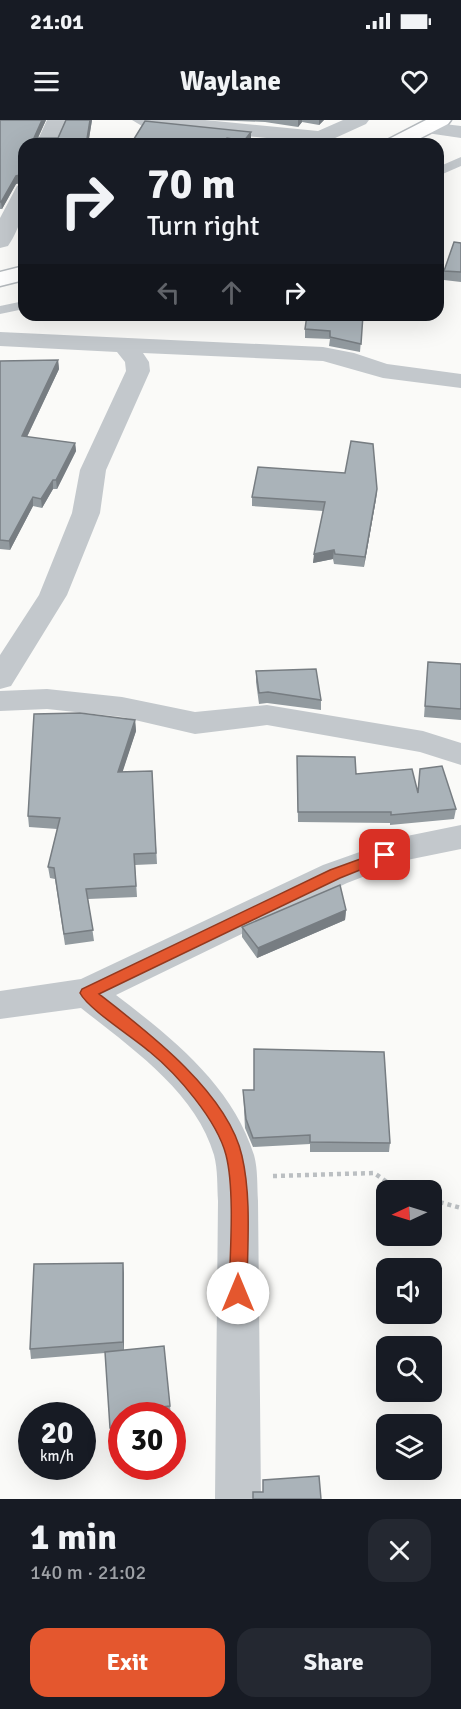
<!DOCTYPE html>
<meta charset="utf-8">
<style>
:root{--surface:#171b24;--page:#242831;--text:#f1f3f6;--muted:#9ea1a6;--accent:#e4572e}
body{margin:0;font-family:Signika,sans-serif;background:var(--page);color:var(--text);height:100vh;display:flex;flex-direction:column;font-size:22px;white-space:nowrap}
*{box-sizing:border-box;margin:0}
p{font-size:20px;color:var(--muted)}
.icon{flex:none;width:33px;height:33px;fill:none;stroke:currentColor;stroke-width:2;stroke-linecap:round;stroke-linejoin:round}
.map{position:relative;height:1379px;overflow:hidden}
.details{display:flex;flex-direction:column;background:var(--surface);flex:1}
.details>*{flex:none}
.banner{position:absolute;left:18px;top:18px;width:426px;height:183px;border-radius:18px;box-shadow:0 6px 24px #0002;background:#171b24;color:var(--text);overflow:hidden}
.needle{width:39px;rotate:266deg}
.buttons{position:absolute;left:376px;top:1060px;display:grid;gap:12px}
.buttons a{display:grid;place-items:center;width:66px;height:66px;border-radius:12px;background:var(--surface);box-shadow:0 6px 24px #0002;font-size:30px}
.speed{position:absolute;left:18px;top:1282px;display:flex;gap:12px;font-size:30px;font-weight:700;text-align:center}
.speed>*{display:grid;place-content:center;width:78px;height:78px;border-radius:50%;background:var(--surface);box-shadow:0 6px 24px #0002;line-height:1}
.speed small{font-size:15px;font-weight:400}
.speed .limit{border:9px solid #d22;background:#fff;color:#111}
.pin{position:absolute;display:grid;place-items:center;width:51px;height:51px;color:#fff;margin:-26px;border-radius:12px;box-shadow:0 3px 9px #0006}
.me{position:absolute;width:66px;margin:-33px;rotate:0deg;stroke-linejoin:round;filter:drop-shadow(0 0 4px #0008)}
.turn{display:flex;align-items:center;gap:21px;height:126px;padding:0 30px;font-size:27px}
.turn .icon{width:78px;height:78px;stroke-width:2.5}
.turn b{display:block;font-size:42px;line-height:51px}
.lanes{display:flex;align-items:center;height:57px;padding:0 30px;background:#0003;justify-content:center;gap:30px;direction:ltr}
.lanes .off{opacity:.35}
.round{display:grid;place-items:center;flex:none;width:63px;height:63px;border-radius:18px;background:var(--page)}
.summary{display:flex;align-items:center;justify-content:space-between;height:102px;padding:0 30px}
h1{font-size:36px;font-weight:700;line-height:45px}
.cta{display:flex;gap:12px;margin-top:auto;padding:12px 30px}
.cta a{flex:1;height:69px;border-radius:18px;background:var(--accent);color:#fff;font-size:24px;font-weight:700;line-height:69px;text-align:center}
.cta a+a{background:var(--page);color:var(--text)}
.status{display:flex;justify-content:space-between;align-items:center;height:42px;padding:0 30px;background:var(--surface);direction:ltr}
.status svg{height:16px;fill:currentColor}
header{display:flex;justify-content:space-between;align-items:center;height:78px;padding:0 30px;background:var(--surface);font-size:27px;font-weight:700}
.map>svg:first-child{display:block}
.lines{fill:none;stroke-linecap:round;stroke-linejoin:round}
.trunk-casing{stroke:#b4b9bd;stroke-width:3}
.path{stroke:#bbbfc2;stroke-width:4.5;stroke-dasharray:4 4;stroke-linecap:butt}
.service{fill:#c3c8cc;fill-rule:evenodd}
.minor{fill:#c3c8cc;fill-rule:evenodd}
.trunk{fill:#fff;fill-rule:evenodd}
.wall{fill:#929a9f}
.shaded-wall{fill:#777d82}
.building{fill:#aab3b9;stroke:#777d82;stroke-width:1.5}
.route{fill:#e4572e;stroke:#94391e;stroke-width:1.5}
</style>
<div class="status"><b>21:01</b><svg viewBox="0 0 49 12"><path d="M0 12V9h3v3zM5 12V6h3v6zM10 12V3h3v9zM15 12V0h3v12zM26 1h20v11H26zM47 4h2v5h-2z"/></svg></div>
<header><svg class="icon" aria-label="menu" viewBox="0 0 24 24"><path d="M4 6h16M4 12h16M4 18h16"/></svg>Waylane<svg class="icon" aria-label="heart" viewBox="0 0 24 24"><path d="M12 20l-8-8c-3-5 5-10 8-4 3-6 11-1 8 4z"/></svg></header>
<div class="map">
<svg width="461" height="1379" viewBox="0 0 461 1379">
<rect width="100%" height="100%" fill="#fafaf8"/>
<g class="lines">
<defs>
<path id="trunk" d="M426 0H451L448 4 409 24H384L387 20Z
M24 146V160L0 166V152Z"/>
</defs>
<use href="#trunk" class="trunk-casing"/>
<path class="path" d="M273 1056 374 1053 400 1071
M432 1080 461 1088"/>
<path class="service" d="M461 37V46L438 56V47Z
M24 181V189L0 194V186Z"/>
<path class="minor" d="M47 0H67L56 24H36Z
M132 0H205L318 11 343 0H369L366 4 322 24H295L297 21 142 6Z
M427 2 461 6V18L420 12 417 8 420 4Z
M24 64C24 87 22 106 8 126L0 128V98L17 66Z
M0 212 323 227 354 233 387 244 461 254V268L383 258 323 241 143 233 149 242 150 251 106 350 100 393 67 475 11 566 0 569V535L39 475 72 393 80 350 126 251 125 242 117 232 0 226Z
M47 569 122 577 195 592 267 585 423 611 461 623V645L420 632 267 605 195 614 122 597 47 589 0 591V571Z
M461 705V729L407 740 347 763 116 875C172 918 232 965 254 1035 258 1049 257 1066 258 1081L261 1379H215L218 1081C217 1066 218 1050 214 1035 196 972 130 927 81 888L0 899V871L81 859 323 745 402 717Z"/>
<use href="#trunk" class="trunk"/>
</g>
<path class="wall" d="M0 0H46L38 18H58L92 0 89 19H134L145 1 251 19 247 24H24V62L16 64 2 89H0Z
M210 0H324L319 5 302 2 298 7 265 2Z
M461 123V162L444 160V151Z
M363 195 360 232 329 226 330 219 305 218V209Z
M58 240 59 249 27 317 75 323 76 331 57 369H53L42 388 33 386 10 430 0 429V241Z
M377 369 376 379 364 447 334 444 333 439 313 443 323 391 252 386V377Z
M428 542 461 544V600L424 597Z
M256 551 321 580V590L267 583 259 584 256 562Z
M135 600 136 611 122 652 152 651 157 744 135 745 137 777 88 779 94 821 65 825 55 759 50 758 48 747 57 709 29 707 28 696Z
M297 636 418 672 456 689 454 699 390 705V703L298 702Z
M346 790 345 800 257 838 242 817V807Z
M243 970 390 1023 389 1032H310V1024L253 1027 245 1008Z
M124 1153V1230L170 1286 171 1296H122V1316L111 1317 105 1233 31 1239 30 1229Z"/>
<path class="shaded-wall" d="M42 0H46L35 24 34 18Z
M90 0H92L88 24 87 19Z
M298 0H302V2L298 7Z
M319 0H324L319 5Z
M251 12V19L247 24H244V21Z
M23 54V62L16 64 2 89 1 82 16 56Z
M58 240 59 249 23 325 22 316Z
M75 323 76 331 57 369 56 360Z
M53 360V369L42 388 41 379Z
M377 369 376 379 364 447 365 437Z
M33 377V386L10 430 9 421Z
M334 430 333 439 313 443 314 434Z
M135 600 136 611 119 663 118 652Z
M346 790 345 800 257 838 258 828Z
M123 1143 124 1153V1231L123 1222Z"/>
<path class="building" d="M0 0H42L34 18H58L66 0H90L87 19H134L145 1 251 12 244 21 227 18 224 24H24V55L23 54 16 56 1 82H0Z
M454 122 461 123V152L444 151Z
M307 195H363L361 224 330 217V211L305 209Z
M58 240 22 316 75 323 56 360H53L41 379 33 377 9 421 0 420V241Z
M351 321 373 324 377 369 365 437 335 434 334 430 314 434 325 382 252 377 258 347 345 353Z
M428 542 461 544V589L425 586Z
M316 549 321 580 268 572 259 573 256 551Z
M80 593 135 600 118 652 152 651 156 733 134 734 136 766 86 769 93 810 64 814 54 748 48 747 60 698 28 696 34 594Z
M297 636 355 637 356 654 412 649 418 673 420 649 442 646 456 689 391 695V692H298Z
M340 765 346 790 258 828 242 807Z
M254 929 384 932 390 1023 310 1022V1015L253 1018 246 999 243 970H254Z
M123 1143V1222L30 1229 34 1144Z
M164 1226 170 1286 153 1288 154 1296H122V1307L110 1308 105 1232Z
M319 1356 321 1379H253V1372H263V1360Z"/>
<path class="route" d="M385 730 390 731V738L340 758 99 874C148 912 228 973 242 1036 252 1079 247 1129 247 1173L244 1178 238 1181 232 1178 229 1173C230 1135 235 1070 226 1035 217 1000 177 954 150 932 134 918 88 889 80 873L82 869 330 750Z"/>
</svg>
<div class="buttons">
<a><svg class="needle" viewBox="-14 -14 28 28"><path d="M0-13l5 13h-10z" fill="#e53935"/><path d="M0 13l5-13h-10z" fill="#9ea1a6"/></svg></a>
<a><svg class="icon" aria-label="sound" viewBox="0 0 24 24"><path d="M4 9h4l5-4v14l-5-4H4zM17 9q2 3 0 6"/></svg></a>
<a><svg class="icon" aria-label="search" viewBox="0 0 24 24"><circle cx="10" cy="10" r="6"/><path d="M15 15l6 6"/></svg></a>
<a><svg class="icon" aria-label="layers" viewBox="0 0 24 24"><path d="M12 4l9 5-9 5-9-5zM3 14l9 5 9-5"/></svg></a>
</div>
<div class="speed"><div>20<small>km/h</small></div><div class="limit">30</div></div>
<div class="pin" style="left:385px;top:735px;background:#d93025"><svg class="icon" aria-label="arrive" viewBox="0 0 24 24"><path d="M6 21V4h12l-3 4 3 4H6"/></svg></div>
<svg class="me" style="left:238px;top:1173px" viewBox="-20 -20 40 40"><circle r="19" fill="#fff"/><path d="M0-13L10 11 0 6-10 11z" fill="#e4572e"/></svg>
<div class="banner">
<div class="turn"><svg class="icon" aria-label="right" viewBox="0 0 24 24"><path d="M7 20v-9h11M14 6l5 5-5 5"/></svg><div><b>70 m</b>Turn right</div></div>
<div class="lanes"><svg class="icon off" aria-label="left" viewBox="0 0 24 24"><path d="M17 20v-9H6M10 6l-5 5 5 5"/></svg><svg class="icon off" aria-label="ahead" viewBox="0 0 24 24"><path d="M12 20V5M6 11l6-6 6 6"/></svg><svg class="icon" aria-label="right" viewBox="0 0 24 24"><path d="M7 20v-9h11M14 6l5 5-5 5"/></svg></div>
</div>
</div>
<section class="details">
<div class="summary"><div><h1>1 min</h1><p>140 m · 21:02</p></div><a class="round"><svg class="icon" aria-label="close" viewBox="0 0 24 24"><path d="M6 6l12 12M18 6L6 18"/></svg></a></div>
<div class="cta"><a>Exit</a><a>Share</a></div>
</section>
